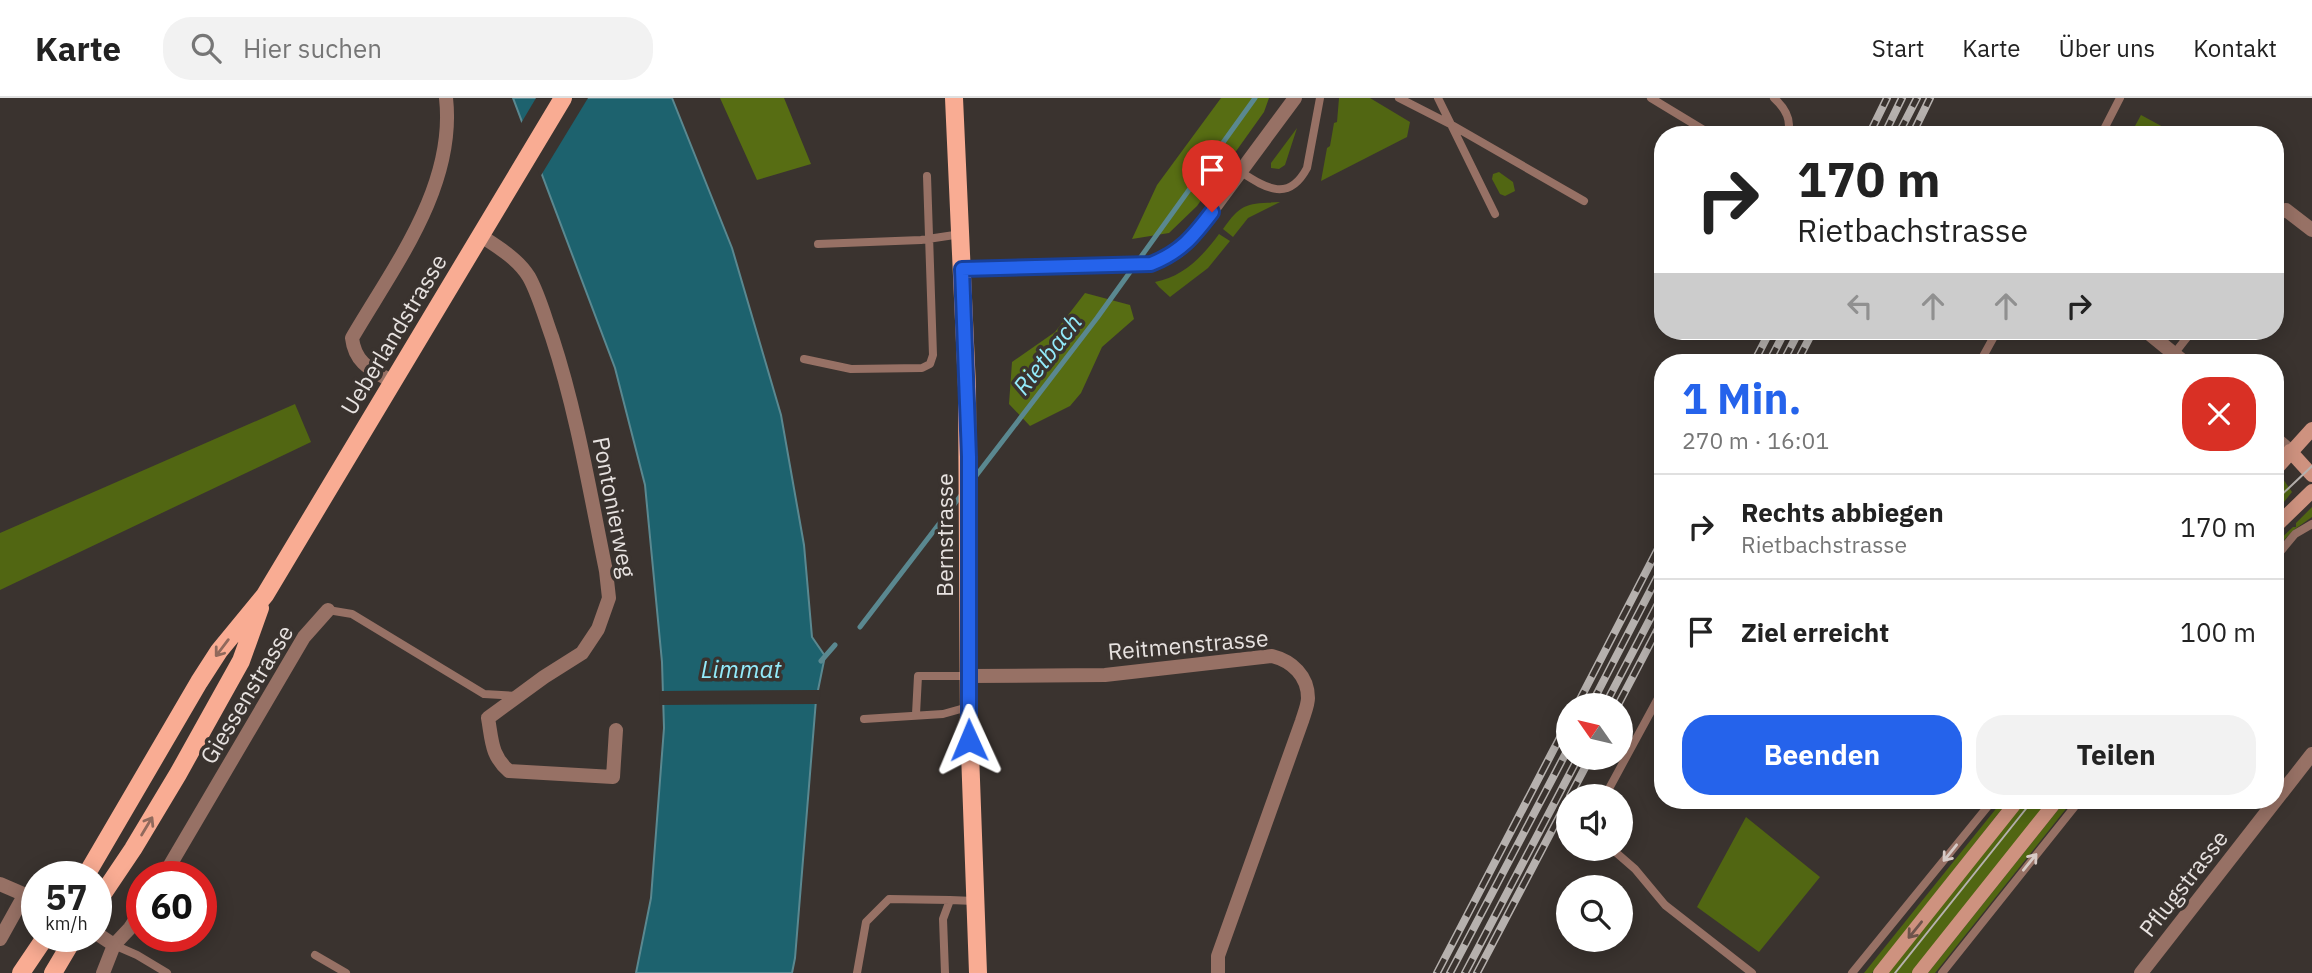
<!DOCTYPE html>
<html lang="de">
<meta charset="utf-8">
<style>
:root{--surface:#fff;--page:#f2f2f2;--text:#222;--muted:#767676;--line:#e0e0e0;--accent:#2563eb}
body{margin:0;font-family:"IBM Plex Sans",sans-serif;background:var(--page);color:var(--text);height:100vh;display:flex;flex-direction:column;font-size:26px;white-space:nowrap}
*{box-sizing:border-box;margin:0}
p{font-size:23px;color:var(--muted)}
.icon{flex:none;width:38px;height:38px;fill:none;stroke:currentColor;stroke-width:2;stroke-linecap:round;stroke-linejoin:round}
.map{position:relative;flex:1;overflow:hidden}
.drawer{position:absolute;left:1654px;top:256px;width:630px;height:455px;display:flex;flex-direction:column;background:var(--surface);border-radius:28px;box-shadow:0 4px 18px #0003}
.drawer>*{flex:none}
.top-card{position:absolute;left:1654px;top:28px;width:630px;height:214px;border-radius:28px;box-shadow:0 4px 18px #0003;background:#fff;color:var(--text);overflow:hidden}
.needle{width:46px;rotate:304deg}
.buttons{position:absolute;left:1556px;top:595px;display:grid;gap:14px}
.buttons a{display:grid;place-items:center;width:77px;height:77px;border-radius:50%;background:var(--surface);box-shadow:0 4px 18px #0003;font-size:35px}
.speed{position:absolute;left:21px;top:763px;display:flex;gap:14px;font-size:35px;font-weight:700;text-align:center}
.speed>*{display:grid;place-content:center;width:91px;height:91px;border-radius:50%;background:var(--surface);box-shadow:0 4px 18px #0003;line-height:1}
.speed small{font-size:18px;font-weight:400}
.speed .limit{border:10px solid #d22;background:#fff;color:#111}
.pin{position:absolute;display:grid;place-items:center;width:60px;height:60px;color:#fff;margin:-72px -30px;border-radius:50% 50% 50% 0;rotate:-45deg;box-shadow:0 0 7px #0007}
.pin .icon{rotate:45deg}
.me{position:absolute;width:77px;margin:-38px;rotate:359deg;stroke-linejoin:round;filter:drop-shadow(0 0 5px #0008)}
.turn{display:flex;align-items:center;gap:24px;height:147px;padding:0 28px;font-size:32px}
.turn .icon{width:91px;height:91px;stroke-width:2.5}
.turn b{display:block;font-size:49px;line-height:60px}
.lanes{display:flex;align-items:center;height:66px;padding:0 28px;background:#0003;justify-content:center;gap:35px;direction:ltr}
.lanes .off{opacity:.35}
.round{display:grid;place-items:center;flex:none;width:74px;height:74px;border-radius:28px;background:var(--page)}
.overview{display:flex;align-items:center;justify-content:space-between;height:119px;padding:0 28px}
h1{font-size:42px;font-weight:800;line-height:52px;color:var(--accent)}
.button{display:flex;gap:14px;margin-top:auto;padding:14px 28px}
.button a{flex:1;height:80px;border-radius:28px;background:var(--accent);color:#fff;font-size:28px;font-weight:800;line-height:80px;text-align:center}
.button a+a{background:var(--page);color:var(--text)}
ul{padding:0;list-style:none}
li{display:flex;align-items:center;gap:21px;height:105px;padding:0 28px;border-top:2px solid var(--line)}
li div{flex:1}
li b{display:block;font-size:26px}
li em{font-style:normal}
header{display:flex;align-items:center;gap:42px;box-sizing:border-box;height:98px;padding:0 35px;background:var(--surface);border-bottom:2px solid var(--line)}
header strong{font-size:33px}
nav{display:flex;gap:38px;margin-inline-start:auto;font-size:24px}
.search{width:490px;height:63px;background:var(--page);display:flex;align-items:center;gap:18px;box-sizing:border-box;padding:0 24px;border-radius:28px;color:var(--muted);font-size:26px}
.map>svg:first-child{display:block}
.green{fill:#516612}
.forest{fill:#576d13}
.water{fill:#1d626e;stroke:#5a8890;stroke-width:2}
.pier{fill:#3a332f}
.lines{fill:none;stroke-linecap:round;stroke-linejoin:round}
.stream{stroke:#5a8890;stroke-width:5}
.service{stroke:#977165;stroke-width:8}
.minor{stroke:#977165;stroke-width:14}
.tertiary{stroke:#977165;stroke-width:14}
.secondary{stroke:#ce927f;stroke-width:14}
.primary{stroke:#f9ac93;stroke-width:18}
.tram{stroke:#b6b1ae;stroke-width:2}
.rail-casing{stroke:#b6b1ae;stroke-width:8}
.rail{stroke:#3a332f;stroke-width:5;stroke-dasharray:16;stroke-linecap:butt}
.oneway{stroke:#90695c}
.oneway2{stroke:#d7cbc7}
.oneway3{stroke:#6e544b}
.route-casing{stroke:#184099;stroke-width:18}
.route{stroke:#2563eb;stroke-width:12}
.labels{text-anchor:middle;dominant-baseline:central;stroke-width:7;stroke-linejoin:round;paint-order:stroke}
.street-label{font-size:23px;fill:#e7e2e0;stroke:#3a332f}
.water-label{font-size:24px;font-style:italic;fill:#93ebfb;stroke:#3a332f}
</style>
<header>
<strong>Karte</strong>
<div class="search"><svg class="icon" aria-label="search" viewBox="0 0 24 24"><circle cx="10" cy="10" r="6"/><path d="M15 15l6 6"/></svg>Hier suchen</div>
<nav><a>Start</a><a>Karte</a><a>Über uns</a><a>Kontakt</a></nav>
</header>
<div class="map">
<svg width="2312" height="875" viewBox="0 0 2312 875">
<rect width="100%" height="100%" fill="#3a332f"/>
<path class="green" d="M1339 0H1370L1410 24 1407 39 1321 83 1327 50 1330 48 1334 25 1337 24Z
M2141 17 2178 37H2130Z
M1297 30 1285 67 1279 71 1271 70V65Z
M1499 74 1513 84 1515 93 1505 98 1500 96 1492 81 1493 76Z
M1280 104 1248 120 1233 139 1223 131C1242 104 1247 106 1280 104Z
M1219 136 1230 143 1208 170 1170 199 1159 189 1155 184C1183 179 1203 158 1219 136Z
M295 306 311 344 0 492V435Z
M2281 378 2292 394 2275 415V382Z
M2312 409V419L2295 431 2275 451V446L2293 429H2296V425Z
M2003 702H2009L1872 875H1864Z
M2026 702H2050L1912 875H1888Z
M2066 702H2073L1935 875H1928Z
M1746 719 1820 779 1759 854 1697 809Z"/>
<path class="forest" d="M720 0H784L811 66 757 82Z
M1221 0H1269L1264 14 1197 108 1169 135 1132 141 1157 87Z
M1085 195 1130 207 1134 221 1102 249 1081 295 1070 308 1030 328 1009 306 1012 264 1055 234Z"/>
<path class="water" d="M513 0H672L732 150 781 317 804 447 812 539 825 558 816 602 795 860 792 875H636L651 800 664 630 662 564 645 387 615 270Z"/>
<path class="pier" d="M536 0H588L540 79 520 27Z
M821 592 819 606 660 607 659 593Z"/>
<g class="lines">
<path class="stream" d="M972 383 1097 220 1255 0
M860 529 962 396
M821 563 835 547"/>
<path class="service" d="M1399 0 1450 26 1584 103
M1438 0 1495 116
M1651 0 1712 37
M1774 0C1785 10 1793 22 1787 37
M2101 37 2120 0
M1241 74C1267 91 1289 104 1307 70L1320 0
M2275 125 2286 112
M818 146 921 142 961 136
M2174 256 2192 233
M804 261 851 271 922 270 930 266 933 257 927 78
M1980 264 1997 233
M2275 460 2295 436 2312 426
M328 512 352 516 484 596 517 598
M916 616 918 578H968
M864 621 943 616 968 609
M1605 698 1662 593
M1612 751 1635 771 1665 807 1752 875
M114 847 137 857 167 875
M315 857 346 875
M857 875 866 824 889 801 950 802
M945 875 943 821 950 802 974 803
M1852 875 1993 702
M1942 875 2080 702"/>
<path class="minor" d="M2286 112 2312 132
M481 138C498 149 518 161 529 179 539 197 545 220 552 239 577 315 590 395 606 473L609 500 598 531 582 555 544 579 488 620C492 642 491 658 509 673L613 679 616 632
M962 171 1151 166 1178 153 1190 142 1295 0
M2146 233 2184 264
M2275 340 2290 353
M969 578 1105 577 1272 558C1292 563 1308 578 1308 600 1308 607 1304 616 1302 623L1218 858V875
M163 779 304 539 328 512
M0 786 37 802
M96 835 114 847 103 875
M0 841 25 796
M114 847 130 830 142 812
M2141 875 2312 656"/>
<path class="tertiary" d="M393 284C372 272 355 266 352 240 394 168 456 88 446 0"/>
<path class="secondary" d="M2290 353 2312 377
M2275 372 2312 331
M2275 429 2312 393
M1880 875 2018 702
M1919 875 2057 702"/>
<path class="primary" d="M954 0 967 289 969 627 978 875
M85 779 199 584 219 553 265 497 563 0
M96 806 133 751 178 676 241 563 260 510
M21 875 46 838
M53 875 75 838"/>
<path class="tram" d="M2275 403 2312 368
M1895 875 2033 702"/>
<defs>
<path id="rail" d="M1869 37 1887 0
M1884 37 1902 0
M1898 37 1917 0
M1912 37 1930 0
M1754 264 1770 233
M1769 264 1785 233
M1783 264 1799 233
M1797 264 1813 233
M1577 607 1662 443
M1591 607 1662 470
M1605 607 1662 498
M1618 607 1662 523
M1570 698 1590 660
M1437 875 1568 624
M1450 875 1568 651
M1465 875 1578 660
M1477 875 1568 702"/>
</defs>
<use href="#rail" class="rail-casing"/>
<use href="#rail" class="rail"/>
</g>
<defs><path id="oneway-shaft" d="M-6 0H5M1.5-3L5.5 0L1.5 3" fill="none" stroke-width="1.6" stroke-linecap="round" stroke-linejoin="round" transform="scale(1.75)"/></defs>
<g class="oneway">
<use href="#oneway-shaft" transform="translate(222 550) rotate(127)"/>
<use href="#oneway-shaft" transform="translate(147 728) rotate(-59)"/>
</g>
<g class="oneway2">
<use href="#oneway-shaft" transform="translate(1950 755) rotate(129)"/>
<use href="#oneway-shaft" transform="translate(2030 764) rotate(-51)"/>
</g>
<use class="oneway3" href="#oneway-shaft" transform="translate(1915 832) rotate(129)"/>
<g class="lines">
<defs>
<path id="route" d="M969 642V359L962 171 1151 166C1181 154 1193 139 1212 114"/>
</defs>
<use href="#route" class="route-casing"/>
<use href="#route" class="route"/>
</g>
<g class="labels">
<g class="street-label">
<text transform="translate(393 236) rotate(-59)">Ueberlandstrasse</text>
<text transform="translate(615 409) rotate(79)">Pontonierweg</text>
<text transform="translate(944 437) rotate(-90)">Bernstrasse</text>
<text transform="translate(1188 546) rotate(-5)">Reitmenstrasse</text>
<text transform="translate(246 596) rotate(-59)">Giessenstrasse</text>
<text transform="translate(2183 785) rotate(-52)">Pflugstrasse</text>
</g>
<g class="water-label">
<text transform="translate(1047 256) rotate(-52)">Rietbach</text>
<text x="741" y="571">Limmat</text>
</g>
</g>
</svg>
<div class="buttons">
<a><svg class="needle" viewBox="-14 -14 28 28"><path d="M0-13l5 13h-10z" fill="#e53935"/><path d="M0 13l5-13h-10z" fill="#767676"/></svg></a>
<a><svg class="icon" aria-label="sound" viewBox="0 0 24 24"><path d="M4 9h4l5-4v14l-5-4H4zM17 9q2 3 0 6"/></svg></a>
<a><svg class="icon" aria-label="search" viewBox="0 0 24 24"><circle cx="10" cy="10" r="6"/><path d="M15 15l6 6"/></svg></a>
</div>
<div class="speed"><div>57<small>km/h</small></div><div class="limit">60</div></div>
<div class="pin" style="left:1212px;top:114px;background:#d93025"><svg class="icon" aria-label="arrive" viewBox="0 0 24 24"><path d="M6 21V4h12l-3 4 3 4H6"/></svg></div>
<svg class="me" style="left:969px;top:642px" viewBox="-20 -20 40 40"><path d="M0-17L14 15 0 8-14 15z" fill="#2563eb" stroke="#fff" stroke-width="4"/></svg>
<div class="top-card">
<div class="turn"><svg class="icon" aria-label="right" viewBox="0 0 24 24"><path d="M7 20v-9h11M14 6l5 5-5 5"/></svg><div><b>170 m</b>Rietbachstrasse</div></div>
<div class="lanes"><svg class="icon off" aria-label="left" viewBox="0 0 24 24"><path d="M17 20v-9H6M10 6l-5 5 5 5"/></svg><svg class="icon off" aria-label="ahead" viewBox="0 0 24 24"><path d="M12 20V5M6 11l6-6 6 6"/></svg><svg class="icon off" aria-label="ahead" viewBox="0 0 24 24"><path d="M12 20V5M6 11l6-6 6 6"/></svg><svg class="icon" aria-label="right" viewBox="0 0 24 24"><path d="M7 20v-9h11M14 6l5 5-5 5"/></svg></div>
</div>
<section class="drawer">
<div class="overview"><div><h1>1 Min.</h1><p>270 m · 16:01</p></div><a class="round" style="background:#d93025;color:#fff"><svg class="icon" aria-label="close" viewBox="0 0 24 24"><path d="M6 6l12 12M18 6L6 18"/></svg></a></div>
<ul>
<li><svg class="icon" aria-label="right" viewBox="0 0 24 24"><path d="M7 20v-9h11M14 6l5 5-5 5"/></svg><div><b>Rechts abbiegen</b><p>Rietbachstrasse</p></div><em>170 m</em></li>
<li><svg class="icon" aria-label="arrive" viewBox="0 0 24 24"><path d="M6 21V4h12l-3 4 3 4H6"/></svg><div><b>Ziel erreicht</b></div><em>100 m</em></li>
</ul>
<div class="button"><a>Beenden</a><a>Teilen</a></div>
</section>
</div>
